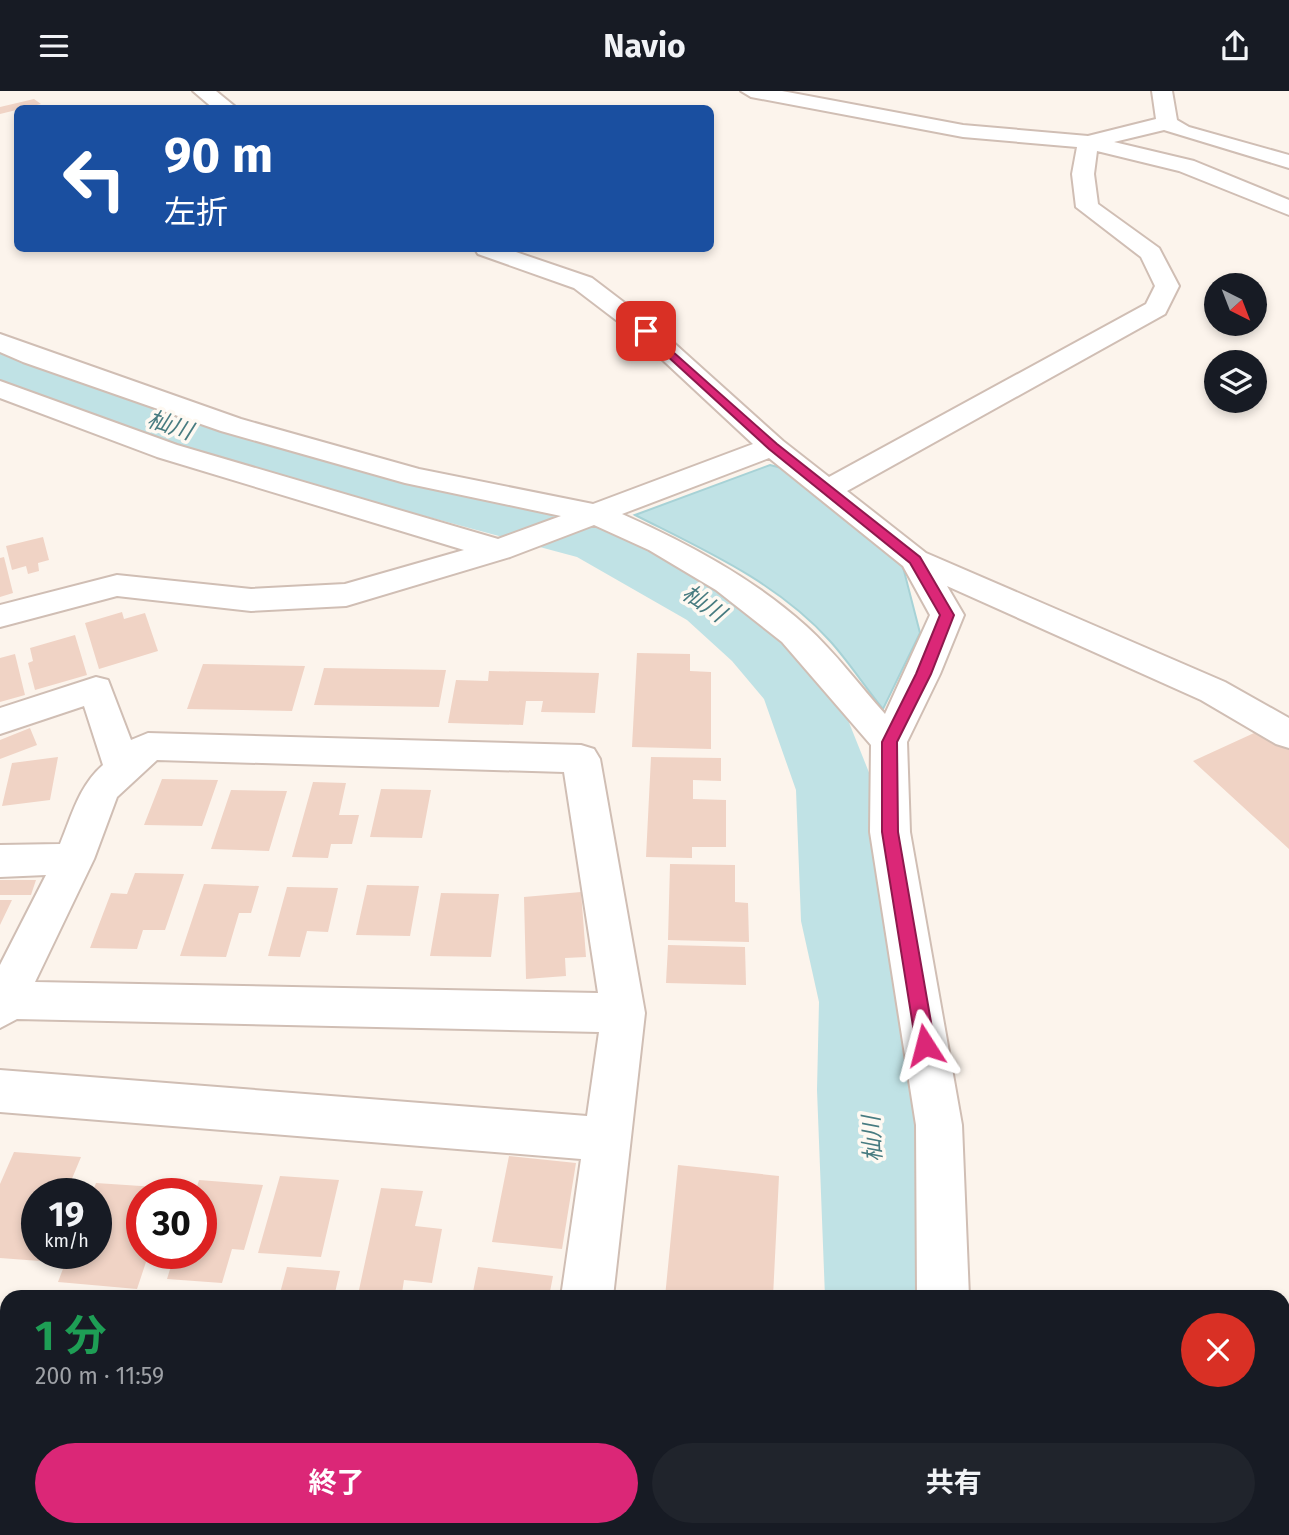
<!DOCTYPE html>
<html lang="ja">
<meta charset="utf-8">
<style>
:root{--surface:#171b24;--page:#20242c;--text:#f1f3f6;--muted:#9ea1a6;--accent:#db2777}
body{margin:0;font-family:"Fira Sans","Noto Sans JP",sans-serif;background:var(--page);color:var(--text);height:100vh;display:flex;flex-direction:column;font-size:26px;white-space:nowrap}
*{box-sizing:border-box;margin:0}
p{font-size:23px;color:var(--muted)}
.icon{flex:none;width:38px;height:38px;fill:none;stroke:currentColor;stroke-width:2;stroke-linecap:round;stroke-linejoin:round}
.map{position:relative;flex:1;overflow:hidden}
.details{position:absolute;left:0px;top:1199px;width:1290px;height:247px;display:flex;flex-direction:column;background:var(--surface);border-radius:21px 21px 0 0;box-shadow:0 4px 10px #0003}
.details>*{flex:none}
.hud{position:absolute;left:14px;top:14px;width:700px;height:147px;border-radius:10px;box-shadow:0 4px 10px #0003;background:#1a4fa0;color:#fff;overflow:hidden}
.needle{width:46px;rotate:138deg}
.controls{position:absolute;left:1204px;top:182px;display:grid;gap:14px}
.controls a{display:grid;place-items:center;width:63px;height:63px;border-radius:50%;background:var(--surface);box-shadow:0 4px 10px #0003;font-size:35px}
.speed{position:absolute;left:21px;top:1087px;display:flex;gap:14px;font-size:35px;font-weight:700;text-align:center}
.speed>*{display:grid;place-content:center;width:91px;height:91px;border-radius:50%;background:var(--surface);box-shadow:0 4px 10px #0003;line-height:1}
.speed small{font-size:18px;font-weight:400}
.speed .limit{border:10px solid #d22;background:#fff;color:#111}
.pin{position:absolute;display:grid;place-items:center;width:60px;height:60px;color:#fff;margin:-30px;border-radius:14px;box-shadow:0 4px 10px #0006}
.me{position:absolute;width:77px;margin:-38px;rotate:351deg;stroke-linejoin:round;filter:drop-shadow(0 0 5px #0008)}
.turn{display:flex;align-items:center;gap:24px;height:147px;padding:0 35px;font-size:32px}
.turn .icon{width:91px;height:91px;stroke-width:2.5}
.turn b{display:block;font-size:49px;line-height:60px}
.round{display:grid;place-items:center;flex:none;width:74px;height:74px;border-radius:37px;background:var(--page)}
.summary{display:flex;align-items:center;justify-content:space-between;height:119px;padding:0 35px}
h1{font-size:42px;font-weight:700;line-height:52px;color:#1e9e55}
.primary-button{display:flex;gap:14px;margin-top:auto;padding:14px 35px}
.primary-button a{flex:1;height:80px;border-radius:42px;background:var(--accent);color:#fff;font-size:28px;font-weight:700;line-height:80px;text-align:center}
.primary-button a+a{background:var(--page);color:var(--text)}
header{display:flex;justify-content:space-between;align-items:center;height:91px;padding:0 35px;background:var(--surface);font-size:32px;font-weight:700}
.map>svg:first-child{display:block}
.water{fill:#c0e2e5;stroke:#a7d2d6;stroke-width:2}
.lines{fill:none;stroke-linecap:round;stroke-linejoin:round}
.river{fill:#c0e2e5;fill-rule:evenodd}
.building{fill:#f0d3c5}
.minor-casing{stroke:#d0beb4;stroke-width:4}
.minor{fill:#fff;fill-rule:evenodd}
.route{fill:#db2777;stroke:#8e194d;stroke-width:2}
.labels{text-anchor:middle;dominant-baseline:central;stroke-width:7;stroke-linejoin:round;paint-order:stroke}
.water-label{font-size:23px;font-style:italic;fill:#477b80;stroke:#fef9f2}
</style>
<header><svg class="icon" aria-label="menu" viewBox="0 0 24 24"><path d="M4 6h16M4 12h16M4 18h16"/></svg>Navio<svg class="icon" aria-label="share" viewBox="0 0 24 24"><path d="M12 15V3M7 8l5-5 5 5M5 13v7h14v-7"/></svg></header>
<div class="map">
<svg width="1289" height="1444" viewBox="0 0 1289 1444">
<rect width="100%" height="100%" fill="#fcf4ec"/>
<path class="water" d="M770 374 789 379 903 476 920 542 883 618C865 596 849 571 830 550 777 491 704 459 635 424Z"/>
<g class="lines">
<path class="river" d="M0 261 261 343 625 436 737 497 784 536 825 580 836 599 876 699 889 830 911 911 915 999 935 1206H825L817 999 819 911 801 830 796 699 764 608 732 570 687 529 577 466 217 369 0 297Z
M802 1438H924L923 1444H801Z"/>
</g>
<path class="building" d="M34 8 41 13 0 23V16Z
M43 446 49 469 38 472 39 480 28 483 26 475 12 479 6 455Z
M4 466 13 502 0 506V467Z
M122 521 124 528 145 522 158 560 99 578 85 532Z
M75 544 87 584 35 599 28 572 33 570 30 557Z
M637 562 690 563V580L711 581V658L632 656Z
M15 563 25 604 0 611V567Z
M203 573 305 575 292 620 187 618Z
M324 577 446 579 439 616 314 614Z
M489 580 599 582 595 622 541 621 543 610H526L523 634 448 632 456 589 488 590Z
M30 637 37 654 0 668V649Z
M1265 637 1289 658V758L1193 670Z
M58 666 50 709 2 715 12 672Z
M651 666 721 667V690L693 689V708L726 709V756H692V767L646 766Z
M162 688 218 689 202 735 144 734Z
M313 691 346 692 339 724H359L352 753H331L328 767 292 766Z
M381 698 431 699 422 747 370 746Z
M231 699 287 700 269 760 211 758Z
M670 773 735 774V811L748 812 749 851 668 849Z
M135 782 184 783 165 839H143L137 858 90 857 111 802 127 803Z
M0 789H36L31 804H0Z
M204 793 259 795 251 822H239L226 866 180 865Z
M367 794 419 795 410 845 356 844Z
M287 796 338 797 328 841 307 840 300 866 268 865Z
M581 801 586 866 565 867 566 885 526 888 524 806Z
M441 802 499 803 491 866 430 865Z
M0 809H12L0 834Z
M668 854 745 856 746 894 666 892Z
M14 1061 81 1066 66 1102H37V1162H43L40 1170 0 1167V1093Z
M509 1065 576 1072 562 1158 492 1151Z
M678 1074 779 1085 773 1206H665Z
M280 1085 339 1089 321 1166 258 1162Z
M199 1089 263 1094 244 1159 232 1158 222 1192 167 1188 175 1162H201V1102H195Z
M96 1092 171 1097 169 1102H142V1162H149L137 1198 58 1191 69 1162H96V1102H92Z
M381 1097 423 1100 415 1135 442 1138 432 1192 404 1189 402 1202 359 1199Z
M287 1176 340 1180 334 1206H279Z
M478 1176 553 1185 549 1206H472Z
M0 1233 7 1234V1275L0 1292Z"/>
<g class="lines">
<defs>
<path id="minor" d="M193 0H216L238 18H214Z
M741 0H782L963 34 1088 45 1156 28 1152 0H1172L1177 29 1189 36 1289 64V77L1164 39 1114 51 1194 70 1289 109V124L1179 80 1097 60 1094 83 1098 113 1159 157 1179 195 1165 223 847 400 926 462 1225 591 1289 627V657L1276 653 1201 609 947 495 964 524 940 583 907 651 910 741 962 1034 969 1206H917L916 1034 870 741 871 654 782 551 716 499 649 459 594 434 510 466 346 515 251 520 117 505 0 536V514L117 484 251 498 345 493 464 459 157 366 0 307V290L177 354 498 448 561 425 405 392 221 340 23 271 0 261V243L241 328 419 378 593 413 753 353 637 245 574 197 478 163 475 158H507L592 187 655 235 783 350 829 386 1146 213 1155 195 1141 166 1076 116 1072 83 1077 56 963 46 751 6ZM769 367 903 475 930 524 885 623C859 594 835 561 806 535 753 487 687 452 622 423Z
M96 586 108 589 131 649 148 642 581 654 594 658 600 668 645 922 613 1206H561L581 1068 0 1021V979L587 1025 599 941 17 928 0 937V874L46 784 0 786V754L60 753C72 724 79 695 103 674L84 615 0 643V617ZM157 669 564 681 598 902 35 891 94 768 117 706Z
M532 1438H590V1444H532Z
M916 1438H974L973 1444H915Z"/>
</defs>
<use href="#minor" class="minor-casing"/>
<use href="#minor" class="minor"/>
</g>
<path class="route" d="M646 237 777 353 920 466 954 524 931 583 897 651 898 741 935 954 932 960 925 962 919 960 916 954 882 741V651L916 583 940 524 910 472 769 358 642 242 640 240Z"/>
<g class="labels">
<g class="water-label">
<text transform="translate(170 334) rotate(18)">杣川</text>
<text transform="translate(704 512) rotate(34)">杣川</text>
<text transform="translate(872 1048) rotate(-93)">杣川</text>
</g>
</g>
</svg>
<div class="controls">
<a><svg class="needle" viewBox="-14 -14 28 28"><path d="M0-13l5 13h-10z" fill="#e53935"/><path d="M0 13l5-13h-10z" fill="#9ea1a6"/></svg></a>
<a><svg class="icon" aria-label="layers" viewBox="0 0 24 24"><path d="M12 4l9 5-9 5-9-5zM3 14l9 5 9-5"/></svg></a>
</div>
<div class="speed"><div>19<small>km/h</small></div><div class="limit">30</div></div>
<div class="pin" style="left:646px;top:240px;background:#d93025"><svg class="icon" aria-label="arrive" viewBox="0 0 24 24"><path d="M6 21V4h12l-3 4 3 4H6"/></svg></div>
<svg class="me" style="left:925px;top:954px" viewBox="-20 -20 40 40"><path d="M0-17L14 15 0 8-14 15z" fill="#db2777" stroke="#fff" stroke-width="4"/></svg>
<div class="hud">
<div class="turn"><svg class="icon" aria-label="left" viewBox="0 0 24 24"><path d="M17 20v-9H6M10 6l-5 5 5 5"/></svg><div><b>90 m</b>左折</div></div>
</div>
<section class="details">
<div class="summary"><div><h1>1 分</h1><p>200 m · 11:59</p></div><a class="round" style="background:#d93025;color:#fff"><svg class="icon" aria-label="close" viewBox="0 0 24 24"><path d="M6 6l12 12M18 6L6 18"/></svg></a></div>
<div class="primary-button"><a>終了</a><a>共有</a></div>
</section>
</div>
